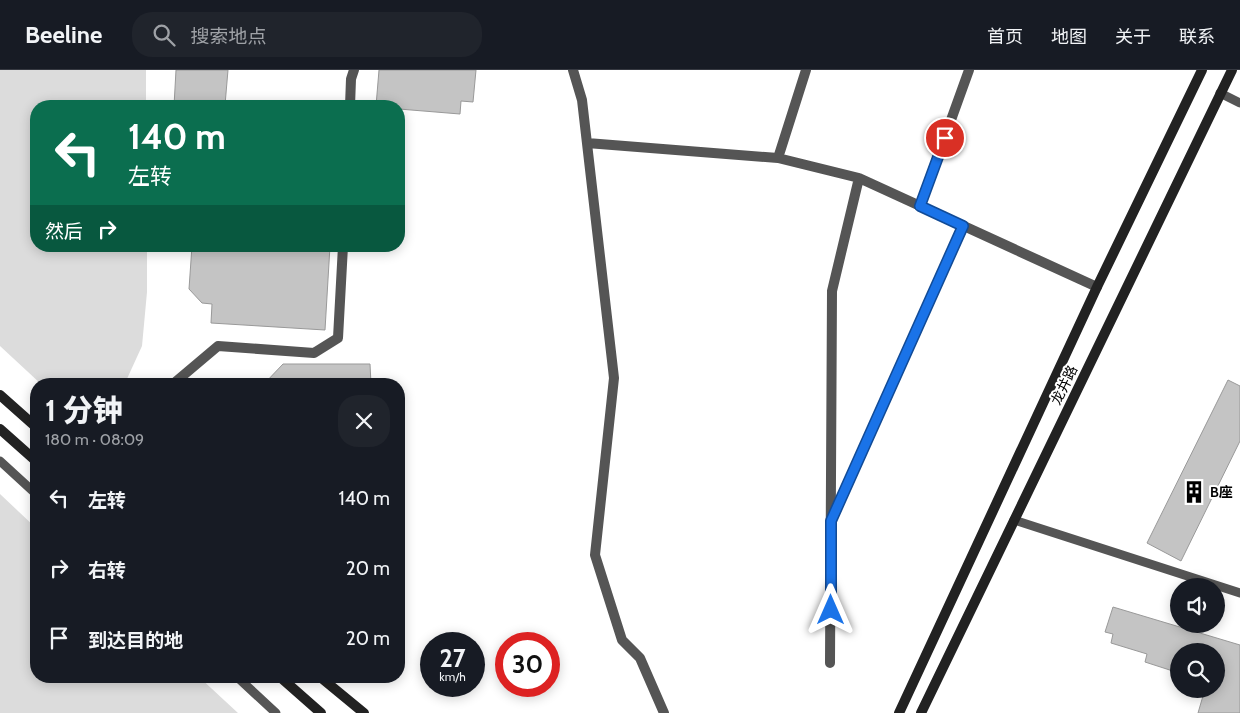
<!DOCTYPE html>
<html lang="zh">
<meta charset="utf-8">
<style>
:root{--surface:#171b24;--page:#20242c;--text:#f1f3f6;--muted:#9ea1a6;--line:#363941}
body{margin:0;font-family:Cabin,"Noto Sans SC",sans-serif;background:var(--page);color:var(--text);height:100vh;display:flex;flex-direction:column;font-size:19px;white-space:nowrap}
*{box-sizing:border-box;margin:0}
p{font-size:16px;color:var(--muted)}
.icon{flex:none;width:28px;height:28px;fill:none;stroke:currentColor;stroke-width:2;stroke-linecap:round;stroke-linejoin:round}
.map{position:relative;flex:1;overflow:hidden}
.drawer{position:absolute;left:30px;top:308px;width:375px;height:305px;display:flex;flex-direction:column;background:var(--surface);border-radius:20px;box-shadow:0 2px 12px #0003}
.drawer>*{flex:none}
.guide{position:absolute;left:30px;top:30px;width:375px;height:152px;border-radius:20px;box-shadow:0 2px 12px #0003;background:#0b6e4f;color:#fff;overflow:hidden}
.tools{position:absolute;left:1170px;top:508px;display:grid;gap:10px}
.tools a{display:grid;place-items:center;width:55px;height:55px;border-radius:50%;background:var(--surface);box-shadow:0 2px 12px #0003;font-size:25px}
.speed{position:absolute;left:420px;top:562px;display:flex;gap:10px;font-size:25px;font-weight:700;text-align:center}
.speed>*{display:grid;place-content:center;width:65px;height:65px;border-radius:50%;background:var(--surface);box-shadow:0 2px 12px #0003;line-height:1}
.speed small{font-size:12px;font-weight:400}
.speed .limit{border:8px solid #d22;background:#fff;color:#111}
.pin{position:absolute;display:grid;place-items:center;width:42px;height:42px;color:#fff;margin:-21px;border:2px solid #fff;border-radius:50%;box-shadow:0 1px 5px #0007}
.me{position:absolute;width:55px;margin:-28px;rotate:0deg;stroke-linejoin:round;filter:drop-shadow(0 0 4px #0008)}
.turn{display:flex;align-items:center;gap:18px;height:105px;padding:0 15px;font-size:22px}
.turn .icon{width:65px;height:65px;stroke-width:2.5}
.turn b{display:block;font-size:35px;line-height:42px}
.then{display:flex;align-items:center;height:48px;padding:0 15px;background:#0003;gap:10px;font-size:19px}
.round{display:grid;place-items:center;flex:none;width:52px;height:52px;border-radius:20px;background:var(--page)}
.summary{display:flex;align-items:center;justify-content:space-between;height:85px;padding:0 15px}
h1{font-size:30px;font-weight:800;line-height:38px}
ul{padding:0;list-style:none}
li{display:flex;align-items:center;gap:15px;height:70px;padding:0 15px}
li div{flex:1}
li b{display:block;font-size:19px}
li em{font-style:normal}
header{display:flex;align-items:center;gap:30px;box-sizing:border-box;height:70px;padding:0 25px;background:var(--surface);border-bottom:1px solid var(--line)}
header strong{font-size:24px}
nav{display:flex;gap:28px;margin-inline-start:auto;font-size:18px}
.search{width:350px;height:45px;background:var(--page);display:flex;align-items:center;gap:12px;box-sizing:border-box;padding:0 18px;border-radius:20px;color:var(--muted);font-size:19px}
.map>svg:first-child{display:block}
.green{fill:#dcdcdc}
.building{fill:#c4c4c4;stroke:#999}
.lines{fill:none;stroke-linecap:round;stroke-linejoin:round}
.lane{stroke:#555;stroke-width:9}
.street{stroke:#555;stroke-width:10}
.secondary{stroke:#222;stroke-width:10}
.route-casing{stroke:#114b97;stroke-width:12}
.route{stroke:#1a73e8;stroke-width:9}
.labels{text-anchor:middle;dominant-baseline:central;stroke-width:4;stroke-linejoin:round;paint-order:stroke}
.street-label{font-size:14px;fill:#000;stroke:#fff}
.poi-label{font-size:14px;font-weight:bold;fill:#000;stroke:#fff;text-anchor:start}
</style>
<header>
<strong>Beeline</strong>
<div class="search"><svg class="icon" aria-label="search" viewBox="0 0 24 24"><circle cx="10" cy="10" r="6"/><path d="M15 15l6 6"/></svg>搜索地点</div>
<nav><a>首页</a><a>地图</a><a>关于</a><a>联系</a></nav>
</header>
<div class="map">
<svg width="1240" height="643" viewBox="0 0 1240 643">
<rect width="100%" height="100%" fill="#fff"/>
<path class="green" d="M0 0H146V36H36V176H147V222L142 276 126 311 122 314H41L0 276Z
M0 424 36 458V606H198L238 643H0Z"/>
<path class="building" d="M176 0H228L225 35 239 36H174Z
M379 0H476L473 32 461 31 460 44 399 39V36H376Z
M192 176H330L325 260 211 253 212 234 202 233 189 219Z
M283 294H370L371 314H264Z
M1228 310 1240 316V371L1181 491 1147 473Z
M1113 537 1240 575V643H1198L1205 619H1216V581H1179V603L1145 592 1147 584 1111 573 1113 564 1105 562Z"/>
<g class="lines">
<path class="lane" d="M1220 23 1240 33
M0 391 36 424
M1014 450 1240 523
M236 606 276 643"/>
<path class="street" d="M573 0 582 30 614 308 595 485 622 570 640 588 664 643
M350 36 351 9 354 0
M587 73 778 88 859 108 1097 217
M778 88 806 0
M920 136 969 0
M173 314 218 276 314 283 338 268 343 176
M833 447 963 156
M830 593 832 221 859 108"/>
<path class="secondary" d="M0 325 36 357
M0 359 36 391
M279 606 321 643
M319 606 364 643
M899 643 1097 217 1202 0
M921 643 1232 0"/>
</g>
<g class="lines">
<defs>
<path id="route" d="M831 540V451L963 156 920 136 945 68"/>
</defs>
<use href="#route" class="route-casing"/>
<use href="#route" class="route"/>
</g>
<defs>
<symbol id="building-bare" viewBox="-9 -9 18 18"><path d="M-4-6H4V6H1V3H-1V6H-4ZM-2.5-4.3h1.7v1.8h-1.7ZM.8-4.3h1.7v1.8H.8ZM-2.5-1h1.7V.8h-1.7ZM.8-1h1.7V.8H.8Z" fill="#000" stroke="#fff" stroke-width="2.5" paint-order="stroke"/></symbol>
</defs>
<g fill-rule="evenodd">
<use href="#building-bare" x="1178" y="406" width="32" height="32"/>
</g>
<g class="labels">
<g class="street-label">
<text transform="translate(1064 315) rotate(-64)">龙井路</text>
</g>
<g class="poi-label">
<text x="1210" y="422">B座</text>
</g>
</g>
</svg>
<div class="tools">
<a><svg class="icon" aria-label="sound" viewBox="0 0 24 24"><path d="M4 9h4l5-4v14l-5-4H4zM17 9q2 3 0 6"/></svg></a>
<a><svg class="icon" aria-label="search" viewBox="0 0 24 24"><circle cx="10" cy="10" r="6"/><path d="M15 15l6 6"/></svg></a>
</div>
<div class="speed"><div>27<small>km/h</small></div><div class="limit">30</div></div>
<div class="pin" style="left:945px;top:68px;background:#d93025"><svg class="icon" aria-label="arrive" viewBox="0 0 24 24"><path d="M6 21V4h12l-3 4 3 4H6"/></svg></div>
<svg class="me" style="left:831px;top:540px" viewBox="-20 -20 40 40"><path d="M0-17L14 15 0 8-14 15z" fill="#1a73e8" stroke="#fff" stroke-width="4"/></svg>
<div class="guide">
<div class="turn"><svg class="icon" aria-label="left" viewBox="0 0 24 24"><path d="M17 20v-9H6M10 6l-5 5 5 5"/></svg><div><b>140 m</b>左转</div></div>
<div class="then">然后<svg class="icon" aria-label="right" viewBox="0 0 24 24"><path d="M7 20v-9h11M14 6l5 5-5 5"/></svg></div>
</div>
<section class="drawer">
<div class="summary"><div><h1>1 分钟</h1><p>180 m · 08:09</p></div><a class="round"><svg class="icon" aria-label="close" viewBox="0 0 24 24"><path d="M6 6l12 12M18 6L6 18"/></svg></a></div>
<ul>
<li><svg class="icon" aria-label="left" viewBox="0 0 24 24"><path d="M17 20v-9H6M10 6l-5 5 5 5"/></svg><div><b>左转</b></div><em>140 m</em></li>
<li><svg class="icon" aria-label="right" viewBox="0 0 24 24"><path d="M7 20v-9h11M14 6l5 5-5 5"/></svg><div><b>右转</b></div><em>20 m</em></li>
<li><svg class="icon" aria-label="arrive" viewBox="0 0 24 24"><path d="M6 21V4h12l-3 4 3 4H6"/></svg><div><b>到达目的地</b></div><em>20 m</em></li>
</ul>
</section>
</div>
